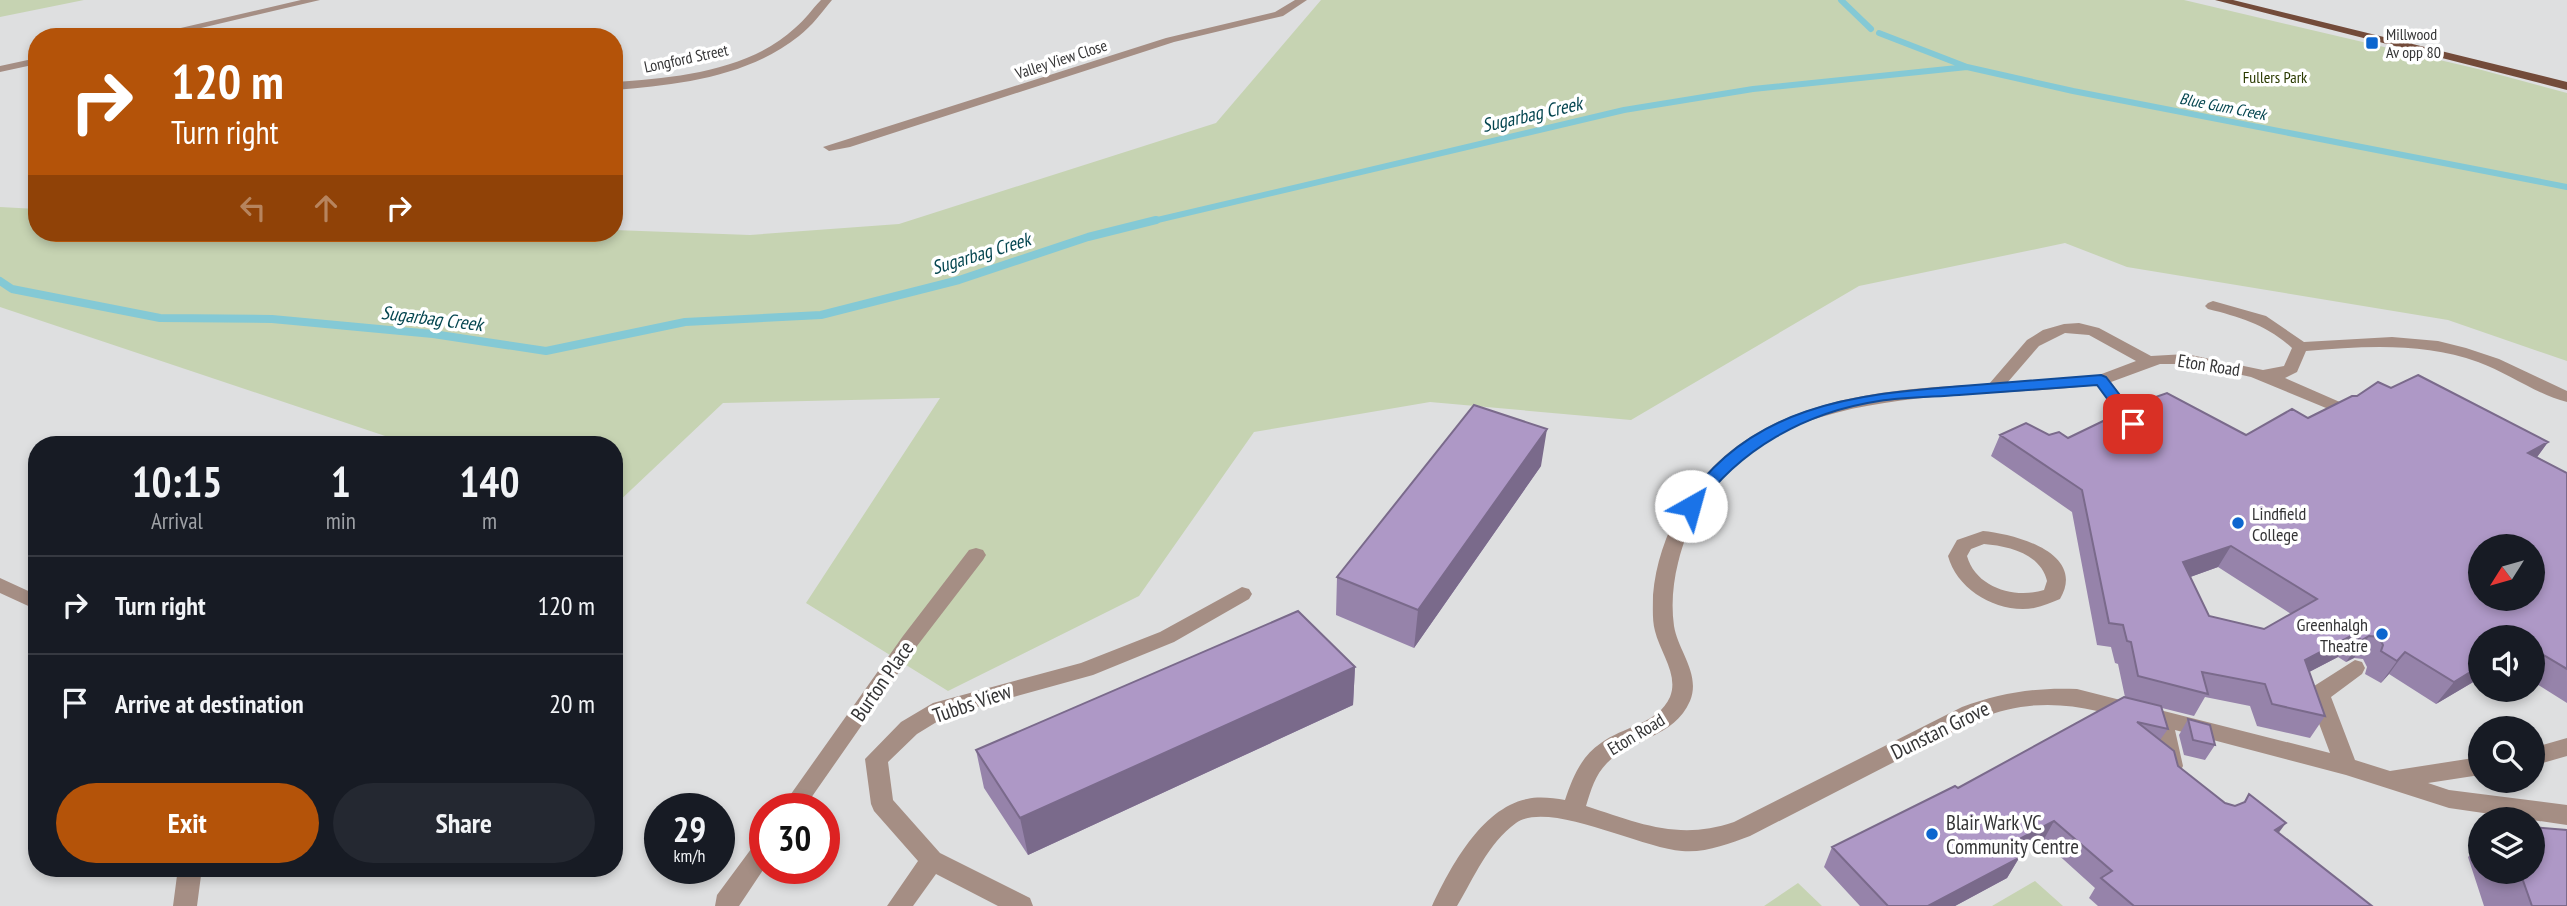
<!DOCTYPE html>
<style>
:root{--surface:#171b24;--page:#242831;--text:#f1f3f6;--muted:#9ea1a6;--line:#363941;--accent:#b45309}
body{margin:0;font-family:"PT Sans Narrow",sans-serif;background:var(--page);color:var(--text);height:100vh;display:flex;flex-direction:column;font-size:26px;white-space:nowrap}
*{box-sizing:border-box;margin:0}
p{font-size:23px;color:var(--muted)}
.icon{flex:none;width:38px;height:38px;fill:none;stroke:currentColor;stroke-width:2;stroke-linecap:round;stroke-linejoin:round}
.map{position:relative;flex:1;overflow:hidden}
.drawer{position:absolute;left:28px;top:436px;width:595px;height:441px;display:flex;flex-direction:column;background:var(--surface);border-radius:28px;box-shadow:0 4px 10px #0003}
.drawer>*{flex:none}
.hud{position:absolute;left:28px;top:28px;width:595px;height:214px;border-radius:28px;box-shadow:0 4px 10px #0003;background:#b45309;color:#fff;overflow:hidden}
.needle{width:46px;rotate:233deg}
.buttons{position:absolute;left:2468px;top:534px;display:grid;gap:14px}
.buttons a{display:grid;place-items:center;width:77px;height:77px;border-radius:50%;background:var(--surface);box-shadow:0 4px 10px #0003;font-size:35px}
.speed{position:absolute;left:644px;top:793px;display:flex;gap:14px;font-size:35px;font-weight:700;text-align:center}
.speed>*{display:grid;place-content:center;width:91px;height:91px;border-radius:50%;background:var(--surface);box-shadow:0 4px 10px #0003;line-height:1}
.speed small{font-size:18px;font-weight:400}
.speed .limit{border:10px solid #d22;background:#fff;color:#111}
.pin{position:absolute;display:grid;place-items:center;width:60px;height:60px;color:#fff;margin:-30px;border-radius:14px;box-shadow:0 4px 10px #0006}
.me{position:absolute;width:77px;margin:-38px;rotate:38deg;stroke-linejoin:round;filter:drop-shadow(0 0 5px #0008)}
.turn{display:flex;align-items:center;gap:24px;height:147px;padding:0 28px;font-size:32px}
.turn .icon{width:91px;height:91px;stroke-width:2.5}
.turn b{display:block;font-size:49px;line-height:60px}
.lanes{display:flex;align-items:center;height:66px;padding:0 28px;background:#0003;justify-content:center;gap:35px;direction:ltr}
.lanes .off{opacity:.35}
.eta{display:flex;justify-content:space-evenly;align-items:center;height:119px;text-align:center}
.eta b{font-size:42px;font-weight:800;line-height:49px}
.action{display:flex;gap:14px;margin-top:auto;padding:14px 28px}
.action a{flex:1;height:80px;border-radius:42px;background:var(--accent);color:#fff;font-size:28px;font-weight:800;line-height:80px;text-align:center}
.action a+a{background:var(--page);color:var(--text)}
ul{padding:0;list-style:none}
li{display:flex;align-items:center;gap:21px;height:98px;padding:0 28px;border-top:2px solid var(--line)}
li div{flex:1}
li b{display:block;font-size:26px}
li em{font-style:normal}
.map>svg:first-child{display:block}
.green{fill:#c6d3b2}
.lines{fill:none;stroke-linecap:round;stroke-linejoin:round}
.stream-far1{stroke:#84c9d5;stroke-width:6}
.stream{stroke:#84c9d5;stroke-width:8}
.minor{fill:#a58e84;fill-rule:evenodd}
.major{fill:#734b3a;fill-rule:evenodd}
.wall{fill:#9683aa;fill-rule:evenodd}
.shaded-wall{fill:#7a6a8b}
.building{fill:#ae98c6;stroke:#7a6a8b;stroke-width:2;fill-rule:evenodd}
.route{fill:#1a73e8;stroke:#114b97;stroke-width:2}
.poi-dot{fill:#0d66cf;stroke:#fff;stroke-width:2.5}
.labels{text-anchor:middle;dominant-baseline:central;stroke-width:7;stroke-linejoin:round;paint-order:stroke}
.far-poi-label{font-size:16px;fill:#353536;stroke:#fff;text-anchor:start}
.far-street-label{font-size:16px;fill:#353536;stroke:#fff}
.far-park-label{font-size:16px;fill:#2a3a00;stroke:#fff}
.far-water-label{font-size:16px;font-style:italic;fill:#054650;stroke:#fff}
.street-label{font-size:18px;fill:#353536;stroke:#fff}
.poi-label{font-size:18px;fill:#353536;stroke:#fff;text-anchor:start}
.water-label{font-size:19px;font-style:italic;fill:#054650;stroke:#fff}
.near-street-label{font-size:21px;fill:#353536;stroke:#fff}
.near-poi-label{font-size:21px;fill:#353536;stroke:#fff;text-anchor:start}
</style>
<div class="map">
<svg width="2567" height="906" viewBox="0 0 2567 906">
<rect width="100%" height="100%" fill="#dedfe0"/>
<path class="green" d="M0 0H84L0 17Z
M1321 0H2184L2478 69 2567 93V361L2448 320 2127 267 2065 243 1859 286 1631 420 1430 402 1254 432 1139 596 948 691 806 603 940 398 723 403 614 506V444H409L0 307V207L37 209V233H614V230L750 235 899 224 1216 123Z
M2035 881 2063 906H1992Z
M1798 883 1822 906H1764Z"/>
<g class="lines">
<path class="stream-far1" d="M1841 0 1871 29
M1879 33 1967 67 2073 91 2567 187
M1149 222 1624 110 1753 89 1967 67"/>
<path class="stream" d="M0 281 12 289 160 318 272 319 433 334 546 351 685 322 821 315 959 280 1088 237 1156 220"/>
<path class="minor" d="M301 0H320L163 37H142Z
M821 0H832C822 12 812 26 799 36 748 77 677 85 614 90V82C674 78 749 71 795 28 805 20 812 9 821 0Z
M1295 0H1307L1283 16 1174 42 850 147 829 151 823 147 1166 38 1275 12Z
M37 58V64L0 72V66Z
M2213 301 2266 316 2304 342 2392 337 2438 341 2466 348 2499 359 2567 391V402C2536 394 2508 373 2478 362 2423 342 2364 346 2306 351L2297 372 2285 378 2349 406 2351 410 2343 415 2251 377 2192 364H2160L2111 382 2142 423 2133 428 2127 427 2097 385C1949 404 1725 372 1678 563 1673 583 1671 605 1674 626 1678 651 1701 674 1690 701 1674 738 1632 738 1607 763 1595 775 1591 790 1586 806 1638 823 1679 841 1734 822L1962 707C2000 693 2036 687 2077 689L2330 753 2308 694 2311 688 2355 660 2362 662 2365 668 2362 674 2331 697 2355 760 2390 771 2480 757V775L2428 783 2449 790 2567 805V825L2449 808 2346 775 2175 730 2183 766 2180 772 2172 775 2164 772 2151 724C2087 708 2044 693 1978 719L1750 836C1728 844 1706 853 1682 851 1640 848 1549 800 1516 823 1488 843 1474 878 1457 906H1432C1450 867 1482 808 1527 799 1539 796 1553 798 1565 800 1572 779 1581 756 1601 743 1622 727 1658 724 1670 697 1679 675 1660 652 1655 631 1652 620 1653 607 1653 595 1656 560 1669 524 1689 496 1757 398 1880 389 1989 384L2027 340 2043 330 2064 324 2079 323 2099 328 2151 356 2186 354 2263 370 2284 366 2292 348C2267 325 2240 317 2208 309L2205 306 2208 303ZM2065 333 2089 335 2136 361 2099 375 2007 383 2039 346Z
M1983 531C2015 534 2087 553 2060 599 2052 602 2043 606 2034 608 1998 614 1957 590 1948 556L1957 540ZM1984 544C2009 546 2041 554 2047 581L2044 590C2015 599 1976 588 1967 556L1971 549Z
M976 548 983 550 986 555 983 560 917 646 804 808H781L903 636 969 550Z
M0 578 37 595V610L0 593Z
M1242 587 1249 589 1252 594 1249 599 1174 642 1093 675 948 715 917 734 888 762 893 800 940 853 1030 898 1033 906H998L936 874 913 906H887L918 861 874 811 871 804 865 759 901 722 933 703 1081 663 1160 632Z
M2567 738V756L2532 766V748Z
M765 838V867L739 906H715L717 895 757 841Z
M178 868H202L197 906H173Z"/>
<path class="major" d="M2215 0H2233L2567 82V90Z"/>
</g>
<path class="wall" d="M2391 388 2548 442 2537 457 2567 473V703L2532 681V637H2480V678L2436 704 2389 674 2381 683 2365 674 2367 667 2363 659 2354 658 2346 662 2338 657 2309 672 2325 716 2310 738 2257 726 2250 706 2205 697 2194 716 2162 708 2168 729 2160 740 2178 766 2225 803 2235 806 2243 803 2249 794 2278 833 2372 906H2098L2089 898 2095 888 2043 841 2016 856 2019 858 2007 878 1955 906H1860L1824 867 1832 847 1958 788 2125 697 2118 664 2115 663 2111 647 2097 645 2072 512 1991 456 2000 435H2049L2068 438 2145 409 2149 407 2153 398 2246 435 2308 418 2357 396ZM2218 567 2291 614 2264 629 2209 616 2190 577Z
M1541 466 1414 648 1336 615 1337 577Z
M1355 667 1353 705 1028 855 984 788 976 750Z
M2188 719 2215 745 2205 760 2184 755 2179 735Z
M2537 828 2567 906H2484L2468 857 2480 845V872H2532Z"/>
<path class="shaded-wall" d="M1547 429 1541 466 1414 648 1418 610Z
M2548 442 2532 464 2528 453Z
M2231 546 2218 567 2171 584 2183 562Z
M2353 635 2338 657 2290 682 2305 660Z
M2369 636 2354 658 2346 662 2362 640Z
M2405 652 2389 674 2381 683 2397 661Z
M2480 666V678L2436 704 2454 682Z
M1355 667 1353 705 1028 855 1020 818Z
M2054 821 2043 841 1995 867 2006 846Z
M2286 823 2271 843 2275 830Z
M2019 858 2007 878 1955 906H1928Z"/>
<path class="building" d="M2418 375 2548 442 2528 453 2567 473V669L2532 648V637H2480V666L2454 682 2405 652 2397 661 2381 651 2383 645 2379 637 2369 636 2362 640 2353 635 2305 660 2325 716 2272 704 2265 684 2202 672 2208 694 2138 676 2131 642 2127 641 2123 625 2109 623 2082 490 2000 435 2026 423 2049 435 2059 432 2068 438 2134 406 2145 409 2154 404 2153 398 2167 393 2246 435 2292 409 2308 418 2352 396H2357L2378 382 2391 388ZM2231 546 2317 599 2264 629 2209 616 2183 562ZM2480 546H2532V598H2480Z
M1474 405 1547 429 1418 610 1337 577Z
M1298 611 1355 667 1020 818 976 750Z
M2124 697 2161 706 2168 729 2137 722 2174 751 2178 766 2225 803 2235 806 2245 802 2249 794 2286 823 2275 830 2372 906H2134L2101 878 2112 871 2054 821 2006 846 2019 858 1928 906H1888L1832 847 1955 786 1958 788Z
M2188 719 2210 725 2215 745 2193 740Z
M2532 827 2567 830V906H2532L2520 872H2532Z"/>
<path class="route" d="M2101 375 2106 377 2139 420 2141 424 2139 427H2128L2097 385C2051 388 2005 392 1959 395 1933 397 1905 397 1879 401 1806 412 1739 449 1697 509H1685L1683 506C1747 406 1854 394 1962 386 2008 382 2054 379 2101 375Z"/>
<g class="poi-dot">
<rect x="2365" y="36" width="14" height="14" rx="3.5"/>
<circle cx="2238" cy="523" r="7"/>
<circle cx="2382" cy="634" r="7"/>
<circle cx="1932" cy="834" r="7"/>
</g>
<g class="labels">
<g class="far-poi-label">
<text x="2386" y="34">Millwood<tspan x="2386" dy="18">Av opp 80</tspan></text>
</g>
<g class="far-street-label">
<text transform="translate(686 58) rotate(-12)">Longford Street</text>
<text transform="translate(1061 59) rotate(-18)">Valley View Close</text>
</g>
<g class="far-park-label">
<text x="2275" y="77">Fullers Park</text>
</g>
<g class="far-water-label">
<text transform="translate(2223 106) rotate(11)">Blue Gum Creek</text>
</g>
<g class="street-label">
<text transform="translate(2209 365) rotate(9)">Eton Road</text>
<text transform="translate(1636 734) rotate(-31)">Eton Road</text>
</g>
<g class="poi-label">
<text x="2252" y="513">Lindfield<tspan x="2252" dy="21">College</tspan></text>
<text x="2368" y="624" text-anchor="end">Greenhalgh<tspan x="2368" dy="21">Theatre</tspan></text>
</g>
<g class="water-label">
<text transform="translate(1532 114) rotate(-13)">Sugarbag Creek</text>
<text transform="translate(981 253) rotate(-17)">Sugarbag Creek</text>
<text transform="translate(432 318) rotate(7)">Sugarbag Creek</text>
</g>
<g class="near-street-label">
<text transform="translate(882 681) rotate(-55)">Burton Place</text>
<text transform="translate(972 703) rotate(-19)">Tubbs View</text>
<text transform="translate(1940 730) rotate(-26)">Dunstan Grove</text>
</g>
<g class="near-poi-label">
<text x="1946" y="822">Blair Wark VC<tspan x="1946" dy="24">Community Centre</tspan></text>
</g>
</g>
</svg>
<div class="buttons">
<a><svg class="needle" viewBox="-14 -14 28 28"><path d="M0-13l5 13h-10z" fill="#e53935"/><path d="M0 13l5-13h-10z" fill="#9ea1a6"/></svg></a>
<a><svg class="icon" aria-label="sound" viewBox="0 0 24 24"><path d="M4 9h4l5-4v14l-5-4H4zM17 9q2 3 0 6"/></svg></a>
<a><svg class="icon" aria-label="search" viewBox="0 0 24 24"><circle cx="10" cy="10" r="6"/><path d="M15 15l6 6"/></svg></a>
<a><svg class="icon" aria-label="layers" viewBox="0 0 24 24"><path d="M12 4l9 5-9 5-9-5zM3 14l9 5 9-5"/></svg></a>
</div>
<div class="speed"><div>29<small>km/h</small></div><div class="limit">30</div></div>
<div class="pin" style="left:2133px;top:424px;background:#d93025"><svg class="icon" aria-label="arrive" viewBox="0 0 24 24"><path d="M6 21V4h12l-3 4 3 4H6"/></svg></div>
<svg class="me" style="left:1691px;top:506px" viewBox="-20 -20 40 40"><circle r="19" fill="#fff"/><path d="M0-13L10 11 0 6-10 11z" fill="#1a73e8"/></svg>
<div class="hud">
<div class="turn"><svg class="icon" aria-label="right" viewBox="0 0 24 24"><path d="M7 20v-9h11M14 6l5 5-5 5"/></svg><div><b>120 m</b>Turn right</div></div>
<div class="lanes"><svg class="icon off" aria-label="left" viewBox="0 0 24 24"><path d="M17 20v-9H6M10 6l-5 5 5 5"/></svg><svg class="icon off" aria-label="ahead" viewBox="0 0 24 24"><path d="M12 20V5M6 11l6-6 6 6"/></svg><svg class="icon" aria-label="right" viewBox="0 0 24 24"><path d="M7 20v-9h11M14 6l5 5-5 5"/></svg></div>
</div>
<section class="drawer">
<div class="eta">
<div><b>10:15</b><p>Arrival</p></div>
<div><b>1</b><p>min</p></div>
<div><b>140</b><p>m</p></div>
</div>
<ul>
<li><svg class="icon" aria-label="right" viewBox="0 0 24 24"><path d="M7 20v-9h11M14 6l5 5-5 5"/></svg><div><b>Turn right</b></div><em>120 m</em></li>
<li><svg class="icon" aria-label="arrive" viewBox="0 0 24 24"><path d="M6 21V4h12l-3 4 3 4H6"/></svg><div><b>Arrive at destination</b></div><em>20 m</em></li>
</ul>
<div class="action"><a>Exit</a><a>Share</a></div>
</section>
</div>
